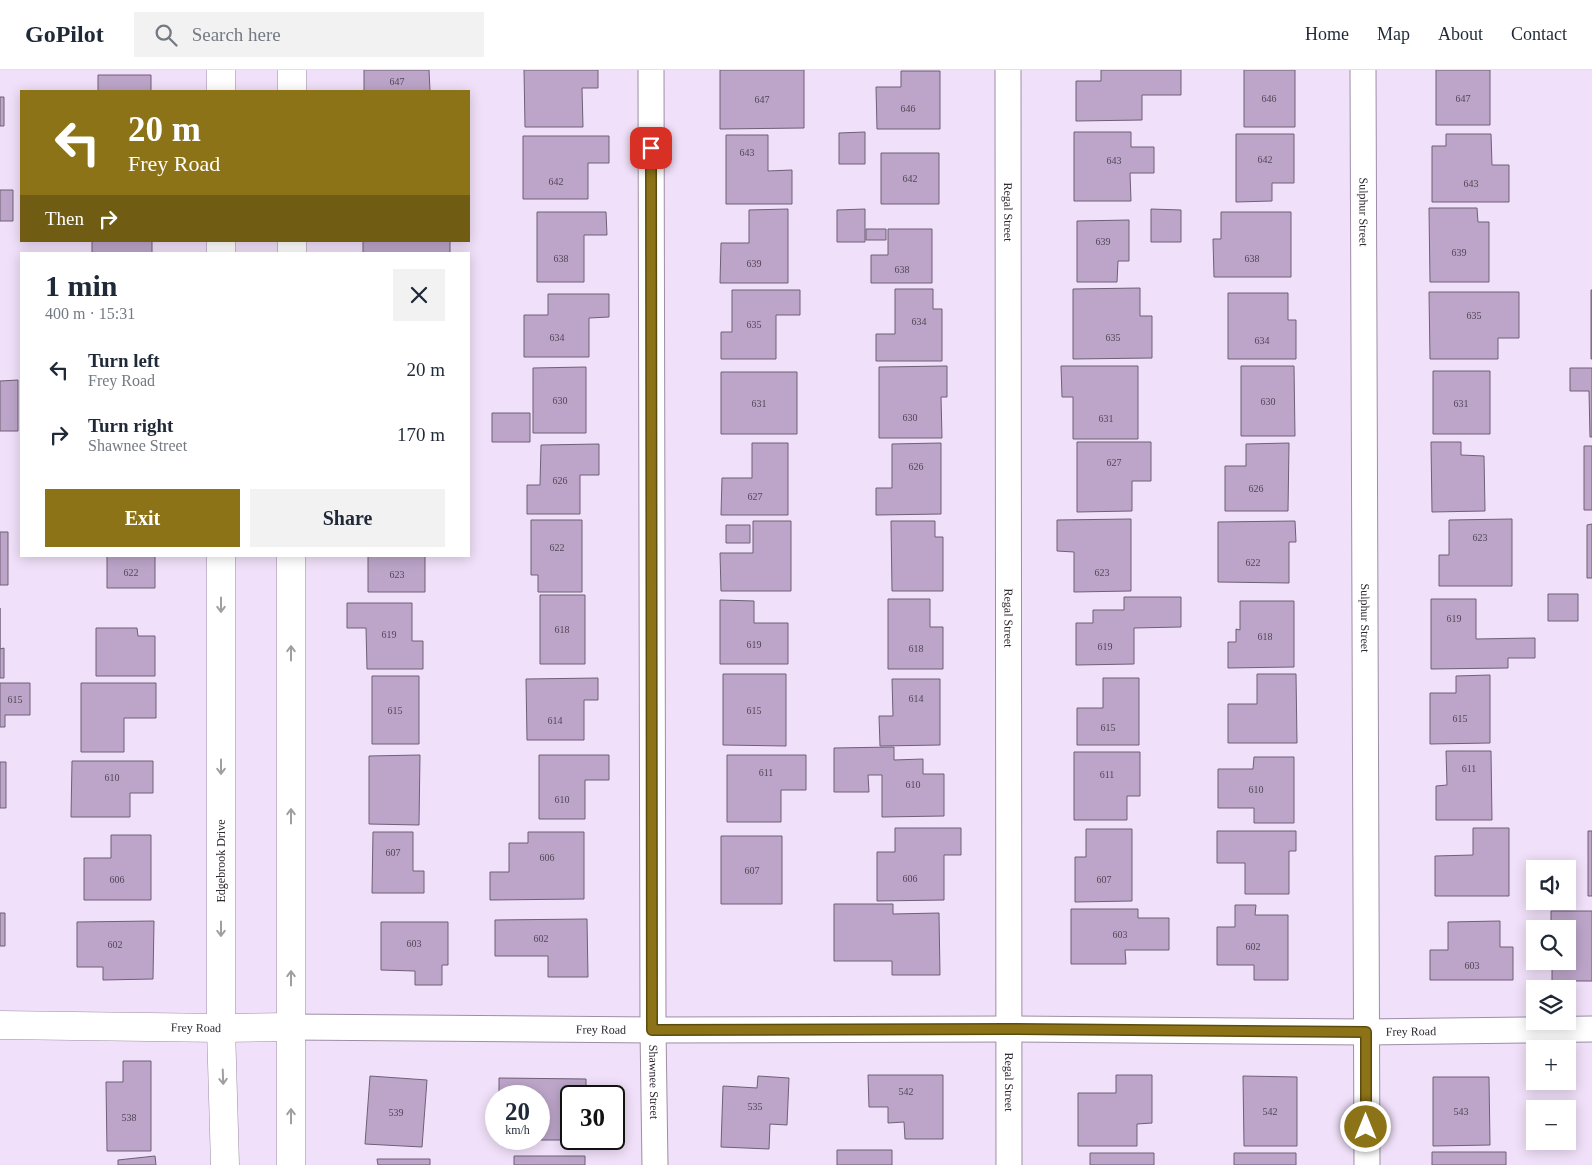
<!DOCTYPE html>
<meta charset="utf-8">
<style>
:root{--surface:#fff;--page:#f2f2f3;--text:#1f2937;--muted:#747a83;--line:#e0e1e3;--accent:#8d7317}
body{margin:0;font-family:"Times New Roman",serif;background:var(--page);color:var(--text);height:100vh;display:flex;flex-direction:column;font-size:19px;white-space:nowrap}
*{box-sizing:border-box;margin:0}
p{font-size:16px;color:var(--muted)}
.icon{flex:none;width:28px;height:28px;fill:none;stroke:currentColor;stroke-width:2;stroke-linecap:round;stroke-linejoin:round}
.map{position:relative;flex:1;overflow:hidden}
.side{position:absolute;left:20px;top:182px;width:450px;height:305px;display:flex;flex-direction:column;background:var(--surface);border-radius:0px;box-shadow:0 2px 12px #0003}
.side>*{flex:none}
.banner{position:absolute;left:20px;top:20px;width:450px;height:152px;border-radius:0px;box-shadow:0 2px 12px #0003;background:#8d7317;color:#fff;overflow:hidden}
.fabs{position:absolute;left:1526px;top:790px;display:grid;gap:10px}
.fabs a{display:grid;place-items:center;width:50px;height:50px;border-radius:0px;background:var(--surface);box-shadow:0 2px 12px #0003;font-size:25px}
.speed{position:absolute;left:485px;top:1015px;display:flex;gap:10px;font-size:25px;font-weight:700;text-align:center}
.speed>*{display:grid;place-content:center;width:65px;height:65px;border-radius:50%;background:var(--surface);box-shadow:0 2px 12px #0003;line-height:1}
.speed small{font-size:12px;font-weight:400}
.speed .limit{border:2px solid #111;border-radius:8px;background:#fff;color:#111}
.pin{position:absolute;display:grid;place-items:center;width:42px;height:42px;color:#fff;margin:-21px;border-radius:10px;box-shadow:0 2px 8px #0006}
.me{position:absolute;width:55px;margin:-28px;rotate:0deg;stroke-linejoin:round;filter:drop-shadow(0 0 4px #0008)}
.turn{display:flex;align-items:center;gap:18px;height:105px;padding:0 25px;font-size:22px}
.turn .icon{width:65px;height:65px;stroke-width:2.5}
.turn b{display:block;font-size:35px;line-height:42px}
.then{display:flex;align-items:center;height:48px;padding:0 25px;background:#0003;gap:10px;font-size:19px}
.round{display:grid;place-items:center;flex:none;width:52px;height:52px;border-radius:0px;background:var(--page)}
.overview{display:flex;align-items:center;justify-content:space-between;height:85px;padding:0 25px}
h1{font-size:30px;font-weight:800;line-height:38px}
.button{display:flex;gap:10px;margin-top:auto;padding:10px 25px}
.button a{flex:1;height:58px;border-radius:0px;background:var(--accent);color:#fff;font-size:20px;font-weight:800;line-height:58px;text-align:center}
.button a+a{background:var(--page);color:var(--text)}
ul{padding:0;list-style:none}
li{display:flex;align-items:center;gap:15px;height:65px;padding:0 25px}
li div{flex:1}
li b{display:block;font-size:19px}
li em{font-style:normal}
header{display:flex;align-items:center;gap:30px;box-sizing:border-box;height:70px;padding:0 25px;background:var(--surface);border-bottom:1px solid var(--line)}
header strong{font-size:24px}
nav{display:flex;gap:28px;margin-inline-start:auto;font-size:18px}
.search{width:350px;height:45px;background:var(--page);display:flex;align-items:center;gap:12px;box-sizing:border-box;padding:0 18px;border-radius:0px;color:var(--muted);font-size:19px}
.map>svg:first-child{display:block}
.building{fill:#bca5c9;stroke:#6e6076}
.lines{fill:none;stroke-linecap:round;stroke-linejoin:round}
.street-casing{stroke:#9d8ea5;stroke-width:27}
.secondary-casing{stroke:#9d8ea5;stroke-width:29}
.street{stroke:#fff;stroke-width:25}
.secondary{stroke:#fff;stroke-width:28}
.oneway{stroke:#a19ea2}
.route-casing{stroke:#5c4b0f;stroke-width:12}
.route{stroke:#8d7317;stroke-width:9}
.labels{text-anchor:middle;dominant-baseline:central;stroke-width:4.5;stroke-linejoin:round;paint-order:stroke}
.number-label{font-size:10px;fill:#524757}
.street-label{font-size:12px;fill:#2e2831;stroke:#fff}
</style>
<header>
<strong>GoPilot</strong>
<div class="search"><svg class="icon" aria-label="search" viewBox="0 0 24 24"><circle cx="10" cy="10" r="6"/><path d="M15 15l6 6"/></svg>Search here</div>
<nav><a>Home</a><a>Map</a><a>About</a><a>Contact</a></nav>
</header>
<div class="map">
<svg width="1592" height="1095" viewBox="0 0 1592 1095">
<rect width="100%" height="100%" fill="#f0e0f9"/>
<path class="building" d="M364 0H429L430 21H364Z
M524 0H598V18H582L583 57H525Z
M720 0H804V58L720 59Z
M1101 0H1181V25H1142V50L1076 51V11H1101Z
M1244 0H1295V57H1244Z
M1436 0H1490V55H1436Z
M901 1H940V59H877L876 17H901Z
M98 5H151V21H98Z
M0 27H4V56H0Z
M865 62V94H839V63Z
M1074 62H1131V77H1154V103H1130L1131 131H1074Z
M1236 64H1294V113H1272V131L1236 132Z
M1446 64H1491L1492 95H1509V132H1432V76H1446Z
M726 65H768V101L792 100V134H726Z
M523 66H609V93H588V129H523Z
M881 83H939V134H881Z
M0 120H13V151H0Z
M1429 138H1477L1478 152H1489V212H1430Z
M788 139V213H720L721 173H749V140Z
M865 139V172H837V140Z
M1151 139 1181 140V172H1151Z
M537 142H606L607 165H584V212H537Z
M1221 142H1291V207H1214L1213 169H1221Z
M1129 150V191H1118L1117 212H1077V151Z
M866 159H886V170H866Z
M888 159H932V213H871V185H888Z
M92 171H152V184H92Z
M363 171H450V184H363Z
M1140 218V246H1152V288L1073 289V219Z
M895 219H933V239H942V291H876V264H895Z
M732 220H800V245H776V289H721V262H732Z
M1591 220H1592V289H1591Z
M1429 222H1519V268H1498V289H1430Z
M1228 223H1288V250H1296V289H1228Z
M548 224H609V247L589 248V287H524V245H548Z
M947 296V327H941L942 368H879V297Z
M1061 296H1138V369H1073V327H1062Z
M1241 296H1294L1295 366H1241Z
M586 297V363H533V298Z
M1570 298H1592V367H1590L1589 321H1570Z
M1433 301H1490V364H1433Z
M721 302H797V364H721Z
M18 310V361H0V311Z
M492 343H530V372H492Z
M1077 372H1151V411H1132V441L1077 442Z
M1431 372H1461V385L1484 386 1485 441 1432 442Z
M752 373H788V445H721L722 408H752Z
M941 373V444L876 445V418H892V374Z
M1289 373 1288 441H1225V396H1246V374Z
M599 374V405H580V444H527V415H540L541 375Z
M1584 376H1592V440H1584Z
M1131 449V521L1074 522V482L1057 481V450Z
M1512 449V516H1439V485H1449V450Z
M531 450H582V522H538V505H531Z
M753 451H791V521H721L720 483H753Z
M891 451H935V467H943V521H892Z
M1295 451 1296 472H1289V513L1218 512V452Z
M1592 454V508H1587V455Z
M726 455H750V473H726Z
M0 462H8V515H0Z
M107 486H155V518H107Z
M368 486H425V522H368Z
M1548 524H1578V551H1548Z
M540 525H585V594H540Z
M1124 527H1181V557L1134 558V594L1076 595V553H1093V540H1124Z
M888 529H930V557H943V599H888Z
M1431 529H1476V569L1535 568V588H1508V598L1431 599Z
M720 530 754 531V553H788V594H720Z
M1240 531H1294V597L1228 598V572H1236V559L1240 560Z
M347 533H412V571H423V599H367L366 558H347Z
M0 538V579L4 578V608H0Z
M96 558H137L138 566H155V606H96Z
M723 604H786V676L723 675Z
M1257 604H1296L1297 673H1228V634H1257Z
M1490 605V673L1430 674V623H1456V606Z
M372 606H419V674H372Z
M598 608V630H584V670H527L526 609Z
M1103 608H1139V675H1077V638H1103Z
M892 609H940V675L880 676 879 646H893Z
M0 613H30V645H5V657H0Z
M81 613H156V648H124V682H81Z
M894 677V690L923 689V704H944V746L882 747V705H868L869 722H834V678Z
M1446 681H1491L1492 750H1436V716L1447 715Z
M1074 682H1140V726H1127V750H1074Z
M420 685 419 755 369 754V686Z
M539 685H609V710H585V749H539Z
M727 685H806V720H781V752H727Z
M1254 687H1294V753H1254V738H1218V699H1253Z
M72 691H153V723H130V747H71Z
M0 692H6V738H0Z
M895 758H961V785H944V830L877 831V782H895Z
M1473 758H1509V826H1435V786L1473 785Z
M1086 759H1132V831L1075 832V787H1086Z
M1217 761H1296V781H1289V824H1245V793H1217Z
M1588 761H1592V826H1588Z
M373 762H413V801H424V823H372Z
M528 762H584V829L490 830V802H509V773H528Z
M111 765H151V830H84V788H111Z
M721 766H782V834H721Z
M834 834H893V844L939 843 940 905H892V891H834Z
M1235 835H1256L1255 845H1288V910H1254V895H1217V857H1235Z
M1071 839H1138V848H1169V880H1125L1126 894H1071Z
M1551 841H1592V911H1552V891H1568V859H1551Z
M0 843H5V876H0Z
M587 849 588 907H548V886H495V850Z
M154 851 153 909 103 910V897H77V852Z
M1500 851V877H1513V910H1430V880H1448V852Z
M381 852H448V895H442V915H415V901L381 900Z
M123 991H151V1081H107L106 1012H123Z
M868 1005H943V1069H905L904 1052 888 1053V1037H869Z
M1116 1005H1152V1053L1137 1054V1076H1078V1023H1116Z
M370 1006 427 1010 422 1077 365 1074Z
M758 1006 789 1008 787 1055 770 1054 769 1079 721 1077 723 1016 757 1018Z
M1243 1006 1297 1007V1076H1244Z
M1433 1007H1489L1490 1075 1433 1076Z
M499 1008 586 1009V1026H571V1069H586V1070H534V1069H539V1026H499Z
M837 1080H892V1095H837Z
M1432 1082H1506V1095H1432Z
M1090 1083H1154V1095H1090Z
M1234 1083H1296V1095H1234Z
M155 1086 156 1095H118V1090Z
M514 1086H585V1095H514Z
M377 1089H430V1095H378Z"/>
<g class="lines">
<defs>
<g id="street">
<path id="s1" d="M651 0 653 960 655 1095"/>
<path id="s2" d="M1008 0 1009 1095"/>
<path id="s3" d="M1363 0 1367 1095"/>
<path id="s4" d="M291 957 653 960 1009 959 1366 962 1592 959"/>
</g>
<g id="secondary">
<path d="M221 21V0"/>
<path d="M292 21V0"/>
<path d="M221 184V171"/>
<path d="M292 184V171"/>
<path d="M221 486V958L225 1095"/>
<path d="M291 486V1095"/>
<path id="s5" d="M0 955 221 958 291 957"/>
</g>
</defs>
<use href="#street" class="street-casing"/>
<use href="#secondary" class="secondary-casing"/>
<use href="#street" class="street"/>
<use href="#secondary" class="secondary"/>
</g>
<defs><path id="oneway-shaft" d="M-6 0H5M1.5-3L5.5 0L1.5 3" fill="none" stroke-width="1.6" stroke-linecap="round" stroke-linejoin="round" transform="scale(1.25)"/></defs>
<g class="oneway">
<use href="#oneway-shaft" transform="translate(221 535) rotate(90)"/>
<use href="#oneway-shaft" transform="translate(291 583) rotate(-90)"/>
<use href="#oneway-shaft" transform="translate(221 697) rotate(90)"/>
<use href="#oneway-shaft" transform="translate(291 746) rotate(-90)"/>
<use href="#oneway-shaft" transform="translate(221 859) rotate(90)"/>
<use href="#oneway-shaft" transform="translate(291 908) rotate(-90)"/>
<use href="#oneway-shaft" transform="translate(223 1007) rotate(88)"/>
<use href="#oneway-shaft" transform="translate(291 1046) rotate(-90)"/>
</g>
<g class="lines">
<defs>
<path id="route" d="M651 78 652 960 1009 959 1366 962V1057"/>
</defs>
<use href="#route" class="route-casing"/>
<use href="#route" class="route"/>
</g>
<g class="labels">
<g class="number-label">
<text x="397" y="11">647</text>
<text x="1269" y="28">646</text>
<text x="1463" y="28">647</text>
<text x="762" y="29">647</text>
<text x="908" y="38">646</text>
<text x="747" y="82">643</text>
<text x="1265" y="89">642</text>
<text x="1114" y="90">643</text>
<text x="910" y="108">642</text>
<text x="556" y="111">642</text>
<text x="1471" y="113">643</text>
<text x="1103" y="171">639</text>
<text x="1459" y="182">639</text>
<text x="561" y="188">638</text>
<text x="1252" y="188">638</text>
<text x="754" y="193">639</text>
<text x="902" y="199">638</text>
<text x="1474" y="245">635</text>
<text x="919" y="251">634</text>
<text x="754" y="254">635</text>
<text x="557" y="267">634</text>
<text x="1113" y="267">635</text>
<text x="1262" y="270">634</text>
<text x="560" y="330">630</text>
<text x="1268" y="331">630</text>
<text x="759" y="333">631</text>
<text x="1461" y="333">631</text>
<text x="910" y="347">630</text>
<text x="1106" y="348">631</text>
<text x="1114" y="392">627</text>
<text x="916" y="396">626</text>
<text x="560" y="410">626</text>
<text x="1256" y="418">626</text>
<text x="755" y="426">627</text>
<text x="1480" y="467">623</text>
<text x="557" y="477">622</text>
<text x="1253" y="492">622</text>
<text x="131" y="502">622</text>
<text x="1102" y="502">623</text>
<text x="397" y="504">623</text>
<text x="1454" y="548">619</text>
<text x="562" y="559">618</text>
<text x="389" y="564">619</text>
<text x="1265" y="566">618</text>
<text x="754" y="574">619</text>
<text x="1105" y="576">619</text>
<text x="916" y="578">618</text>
<text x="916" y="628">614</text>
<text x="15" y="629">615</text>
<text x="395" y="640">615</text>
<text x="754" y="640">615</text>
<text x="1460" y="648">615</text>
<text x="555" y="650">614</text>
<text x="1108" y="657">615</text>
<text x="1469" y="698">611</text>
<text x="766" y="702">611</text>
<text x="1107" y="704">611</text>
<text x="112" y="707">610</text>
<text x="913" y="714">610</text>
<text x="1256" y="719">610</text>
<text x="562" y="729">610</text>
<text x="393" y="782">607</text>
<text x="547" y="787">606</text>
<text x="752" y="800">607</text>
<text x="910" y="808">606</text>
<text x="117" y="809">606</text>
<text x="1104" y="809">607</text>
<text x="1120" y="864">603</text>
<text x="541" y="868">602</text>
<text x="414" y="873">603</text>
<text x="115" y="874">602</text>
<text x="1253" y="876">602</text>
<text x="1472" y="895">603</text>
<text x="906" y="1021">542</text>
<text x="755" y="1036">535</text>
<text x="1270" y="1041">542</text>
<text x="1461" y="1041">543</text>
<text x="396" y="1042">539</text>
<text x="129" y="1047">538</text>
</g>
<g class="street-label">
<text stroke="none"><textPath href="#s2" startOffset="142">Regal Street</textPath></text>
<text stroke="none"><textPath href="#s3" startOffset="142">Sulphur Street</textPath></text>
<text stroke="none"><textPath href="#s2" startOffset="548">Regal Street</textPath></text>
<text stroke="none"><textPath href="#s3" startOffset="548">Sulphur Street</textPath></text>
<text transform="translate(221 791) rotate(-90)">Edgebrook Drive</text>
<text stroke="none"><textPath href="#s5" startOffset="196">Frey Road</textPath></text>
<text stroke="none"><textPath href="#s4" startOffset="310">Frey Road</textPath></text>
<text stroke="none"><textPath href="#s4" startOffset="1120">Frey Road</textPath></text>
<text stroke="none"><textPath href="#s2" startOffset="1012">Regal Street</textPath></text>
<text stroke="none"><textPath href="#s1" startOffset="1012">Shawnee Street</textPath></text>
</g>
</g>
</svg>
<div class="fabs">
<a><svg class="icon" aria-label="sound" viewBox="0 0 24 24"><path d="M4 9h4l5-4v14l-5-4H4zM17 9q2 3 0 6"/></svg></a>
<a><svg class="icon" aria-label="search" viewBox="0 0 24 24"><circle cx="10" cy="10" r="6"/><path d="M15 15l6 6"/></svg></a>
<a><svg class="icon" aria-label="layers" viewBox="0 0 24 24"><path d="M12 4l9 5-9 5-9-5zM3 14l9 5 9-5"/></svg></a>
<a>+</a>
<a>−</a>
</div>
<div class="speed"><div>20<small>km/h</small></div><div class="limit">30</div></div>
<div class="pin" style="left:651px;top:78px;background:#d93025"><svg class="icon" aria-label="arrive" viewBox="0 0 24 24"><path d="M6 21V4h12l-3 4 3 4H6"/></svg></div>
<svg class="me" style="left:1366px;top:1057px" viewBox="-20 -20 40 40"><circle r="17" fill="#8d7317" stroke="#fff" stroke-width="3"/><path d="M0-11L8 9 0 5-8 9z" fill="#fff"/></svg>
<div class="banner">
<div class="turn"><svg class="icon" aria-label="left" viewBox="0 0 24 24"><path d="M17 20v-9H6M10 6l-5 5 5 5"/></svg><div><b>20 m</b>Frey Road</div></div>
<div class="then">Then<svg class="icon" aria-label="right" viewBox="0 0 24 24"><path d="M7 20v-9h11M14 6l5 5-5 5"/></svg></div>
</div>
<section class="side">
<div class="overview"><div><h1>1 min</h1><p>400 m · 15:31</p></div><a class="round"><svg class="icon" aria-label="close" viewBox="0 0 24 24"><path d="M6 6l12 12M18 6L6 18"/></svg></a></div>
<ul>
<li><svg class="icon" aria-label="left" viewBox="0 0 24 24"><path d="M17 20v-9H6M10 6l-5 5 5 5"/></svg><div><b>Turn left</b><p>Frey Road</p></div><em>20 m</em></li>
<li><svg class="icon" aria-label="right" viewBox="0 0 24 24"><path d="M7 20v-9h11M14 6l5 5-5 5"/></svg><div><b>Turn right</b><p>Shawnee Street</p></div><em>170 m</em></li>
</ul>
<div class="button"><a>Exit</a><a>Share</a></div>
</section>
</div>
